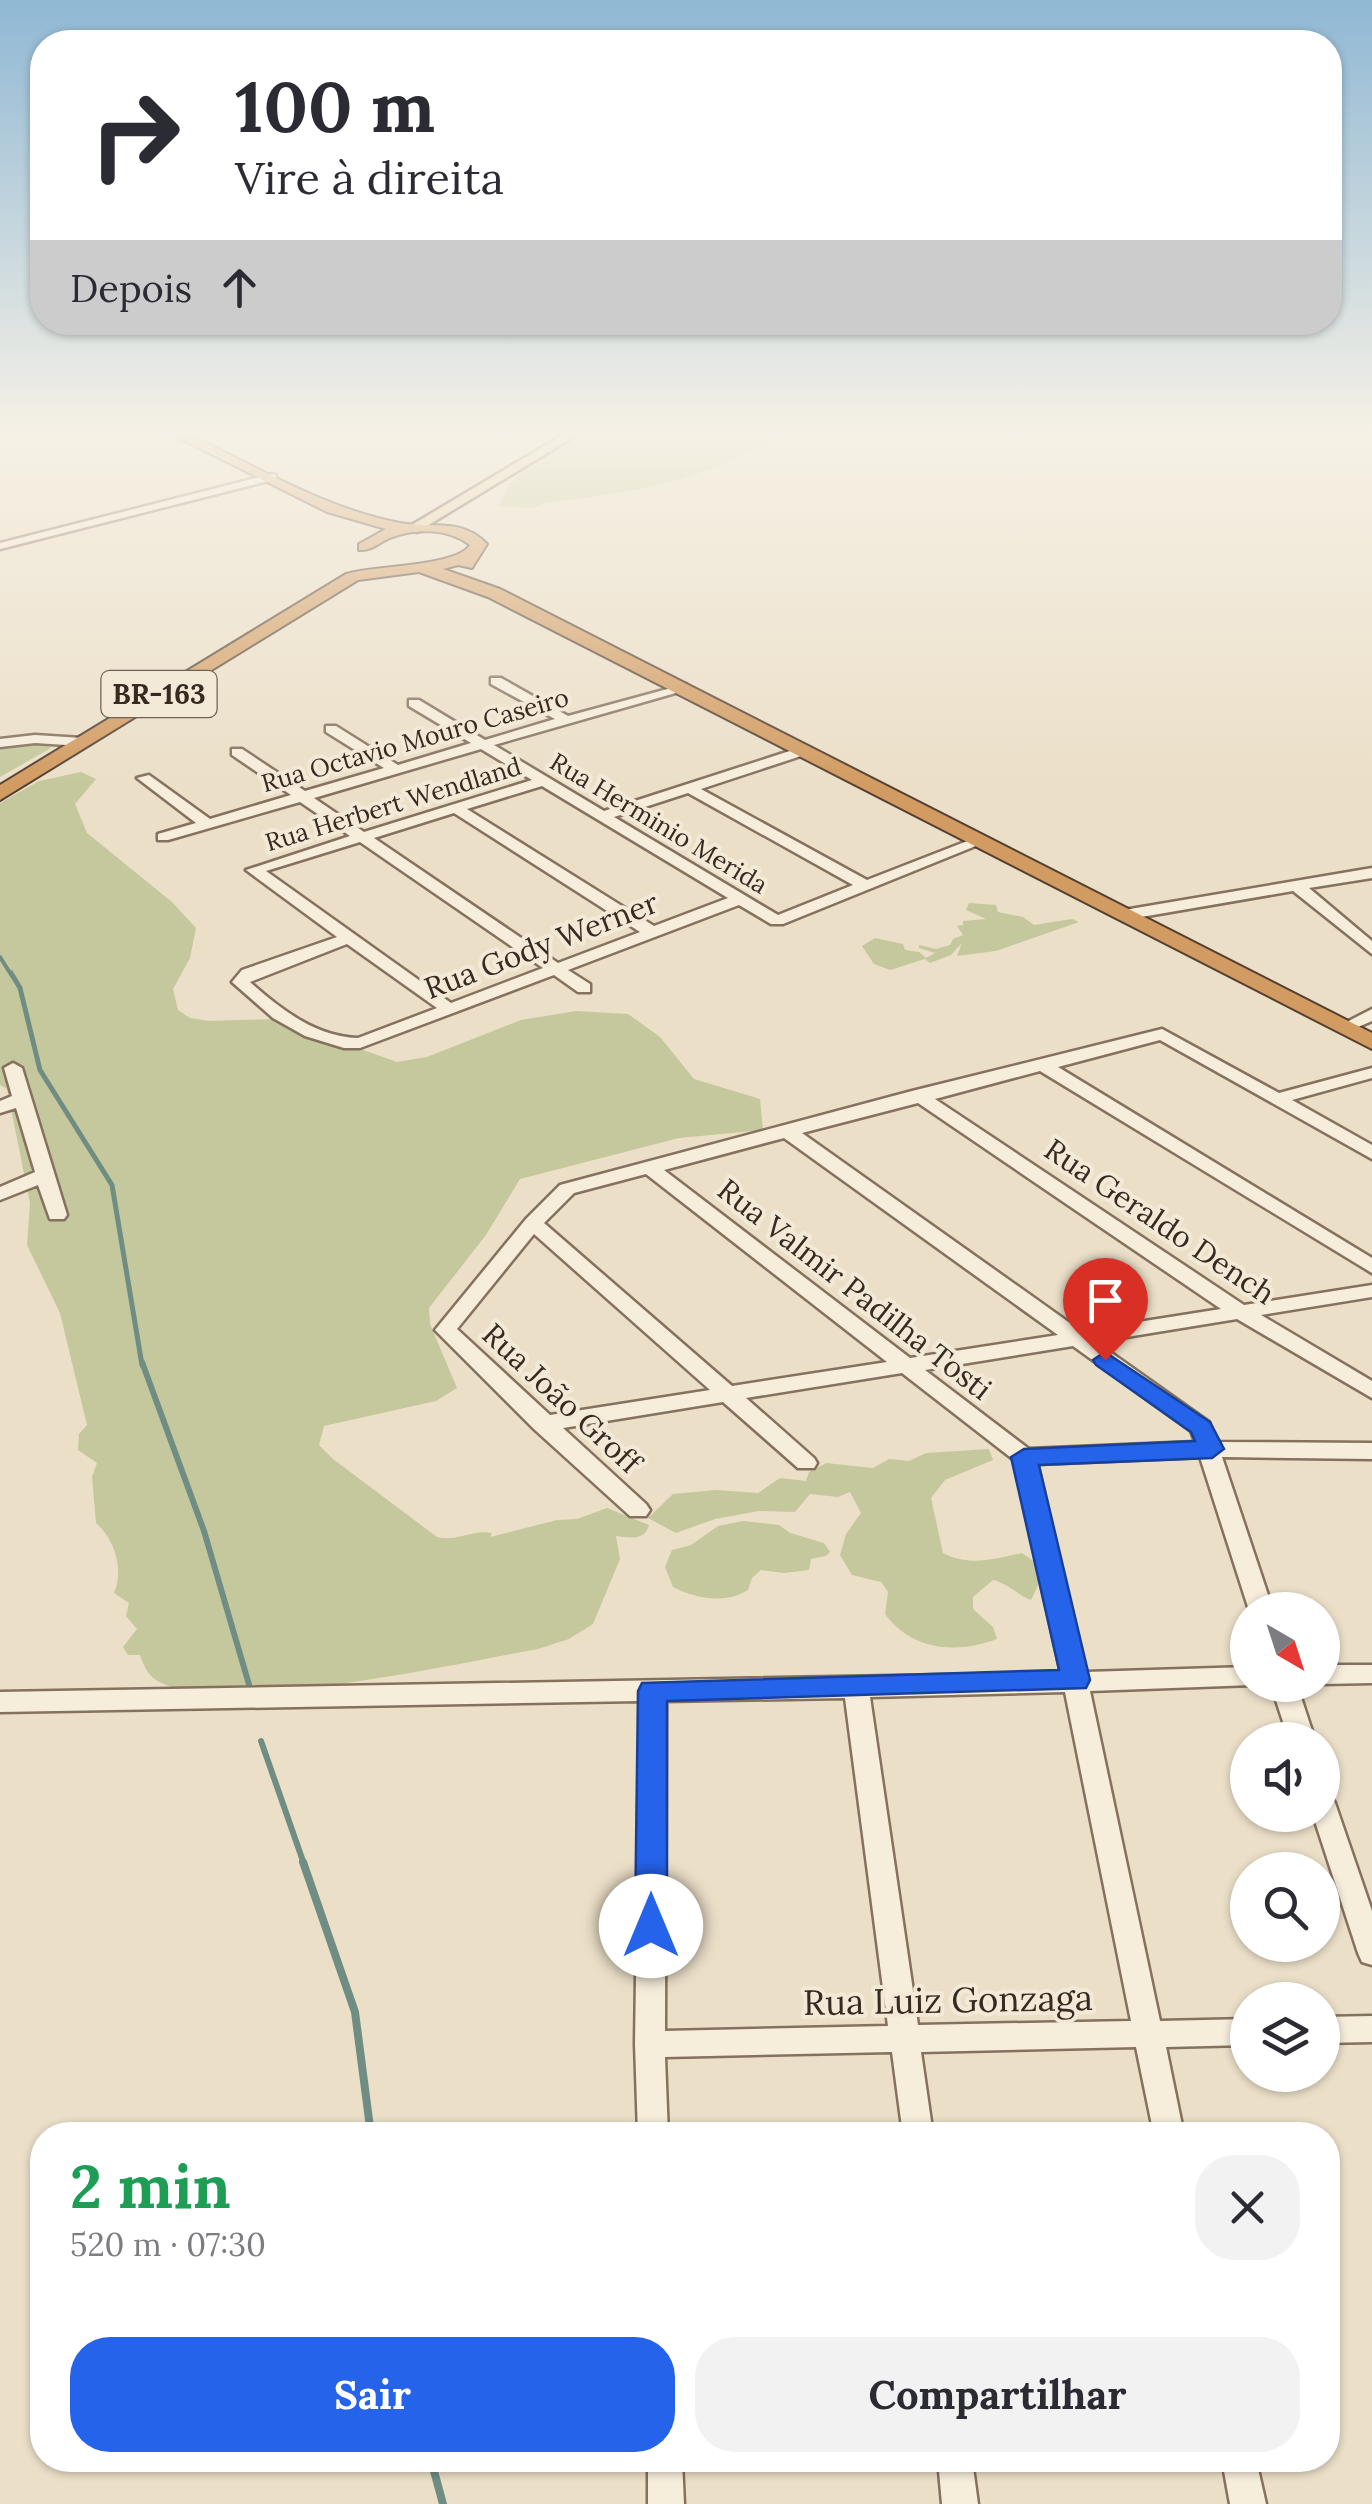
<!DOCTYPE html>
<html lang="pt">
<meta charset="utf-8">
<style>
:root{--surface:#fff;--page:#f2f2f3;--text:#2b2b33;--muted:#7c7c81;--accent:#2563eb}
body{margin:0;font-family:Lora,serif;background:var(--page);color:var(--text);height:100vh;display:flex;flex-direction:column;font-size:38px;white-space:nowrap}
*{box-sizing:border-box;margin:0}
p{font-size:32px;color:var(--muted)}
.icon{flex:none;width:55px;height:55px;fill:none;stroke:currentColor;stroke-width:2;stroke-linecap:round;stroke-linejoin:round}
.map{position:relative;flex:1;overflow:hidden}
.details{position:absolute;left:30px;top:2122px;width:1310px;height:350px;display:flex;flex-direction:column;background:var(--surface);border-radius:40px;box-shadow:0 2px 8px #0004}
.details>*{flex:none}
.banner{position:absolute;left:30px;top:30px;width:1312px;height:305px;border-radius:40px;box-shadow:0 2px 8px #0004;background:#fff;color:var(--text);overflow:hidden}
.needle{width:65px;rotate:141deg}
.controls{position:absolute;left:1230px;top:1592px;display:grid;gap:20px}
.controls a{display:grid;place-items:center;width:110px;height:110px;border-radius:50%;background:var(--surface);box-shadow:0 2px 8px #0004;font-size:50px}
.pin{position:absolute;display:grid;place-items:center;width:85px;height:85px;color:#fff;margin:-102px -42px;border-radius:50% 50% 50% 0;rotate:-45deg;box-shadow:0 0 10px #0007}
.pin .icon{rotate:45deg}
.me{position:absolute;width:110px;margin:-55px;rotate:0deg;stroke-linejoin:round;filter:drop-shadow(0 0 8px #0008)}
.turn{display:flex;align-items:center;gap:35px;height:210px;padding:0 40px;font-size:45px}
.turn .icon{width:130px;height:130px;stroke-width:2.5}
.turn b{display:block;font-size:70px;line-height:85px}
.then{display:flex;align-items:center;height:95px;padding:0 40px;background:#0003;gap:20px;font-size:38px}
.round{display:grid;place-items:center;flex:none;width:105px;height:105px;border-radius:40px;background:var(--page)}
.overview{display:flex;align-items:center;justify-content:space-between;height:170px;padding:0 40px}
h1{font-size:60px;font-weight:700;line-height:75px;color:#1e9e55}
.button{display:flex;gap:20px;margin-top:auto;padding:20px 40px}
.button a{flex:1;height:115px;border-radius:40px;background:var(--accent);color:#fff;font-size:40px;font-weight:700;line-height:115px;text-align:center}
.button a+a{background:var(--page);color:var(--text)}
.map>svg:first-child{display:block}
.green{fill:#c5c89c}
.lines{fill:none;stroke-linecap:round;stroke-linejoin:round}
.stream-far3{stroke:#708d84;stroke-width:4}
.stream-far2{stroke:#708d84;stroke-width:5}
.stream-far1{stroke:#708d84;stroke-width:6}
.stream{stroke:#708d84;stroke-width:8}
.minor-casing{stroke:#85715e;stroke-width:5}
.major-casing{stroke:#544032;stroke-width:5}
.highway-casing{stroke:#544032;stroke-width:4}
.minor{fill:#f6eddb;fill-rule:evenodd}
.major{fill:#ead1a3;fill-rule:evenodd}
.highway{fill:#d29b61;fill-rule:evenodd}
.route{fill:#2563eb;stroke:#184099;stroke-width:2.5}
.labels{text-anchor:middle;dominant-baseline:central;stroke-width:8;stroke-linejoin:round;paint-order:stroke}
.far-street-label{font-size:25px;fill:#372a21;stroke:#f3e9d7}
.shield{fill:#f3e9d7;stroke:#6f6358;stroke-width:2.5}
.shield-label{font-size:28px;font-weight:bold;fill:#372a21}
.street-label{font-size:30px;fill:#372a21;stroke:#f3e9d7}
.near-street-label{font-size:35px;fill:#372a21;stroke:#f3e9d7}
</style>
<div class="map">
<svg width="1372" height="2504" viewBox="0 0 1372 2504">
<rect width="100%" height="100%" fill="#ebdfc8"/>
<path class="green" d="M578 436H772C704 484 625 493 543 503L533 508 499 507C506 473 551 453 578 436Z
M43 742 51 748 0 777V744Z
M81 772 96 779 75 804 87 833 172 902 196 928 190 958 173 989 178 1010 190 1018 209 1021 276 1019 397 1062 427 1057 521 1020 576 1011 628 1014 660 1037 694 1079 760 1099 763 1130 679 1138 520 1179 486 1235 429 1308 430 1324 457 1388 436 1401 324 1426 319 1445 333 1459 437 1537C457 1542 473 1529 492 1533L490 1537 557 1520 577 1519 607 1508 649 1525C645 1541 629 1538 616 1536L620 1559 593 1624 569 1639 538 1649C463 1662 216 1718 156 1680 147 1674 143 1664 140 1655H128L123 1647 137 1629 126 1616 129 1603 114 1593C124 1569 115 1540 96 1523L92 1477 97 1463 78 1450 79 1434 87 1425 60 1313 27 1245 30 1203 7 1089 0 1085V803L39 781Z
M969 903 996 905 998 912 1023 917 1034 925 1072 919 1079 922 996 951 957 956 962 943 951 955 930 963 925 959 890 970 874 964 862 946 875 938 903 944 905 950 919 952 926 958 935 953 919 948V945L936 949 950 945 953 939 963 935 957 926 963 925V921L986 919 966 910Z
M989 1449 993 1460 945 1480 931 1498 943 1553C970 1567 994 1559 1022 1553L1039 1565 1042 1577 1031 1600C1016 1594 1009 1584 993 1580L973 1597V1609L993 1627 997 1639C957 1654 912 1651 885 1614L888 1592 881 1582 852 1575 840 1555 846 1534 861 1513 850 1492 838 1497 810 1494 795 1512 759 1511 715 1519 676 1533 648 1518 673 1494 716 1490 758 1493 780 1478 806 1481 809 1472 826 1463 873 1468 889 1459 909 1461 926 1453Z
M743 1521 779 1525 790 1533 824 1543 830 1552 826 1556 811 1559 809 1570 784 1573 761 1570 752 1578 748 1590C727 1604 696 1599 673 1587L665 1567 672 1550 691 1545 718 1526Z"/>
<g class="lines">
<path class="stream-far3" d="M0 957 12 976"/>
<path class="stream-far2" d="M11 973 20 988 40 1070 112 1185 142 1365"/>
<path class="stream-far1" d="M142 1362 204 1531 250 1688
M261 1741 304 1864"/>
<path class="stream" d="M303 1862 355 2012 371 2135
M431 2460 443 2504"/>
<defs>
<path id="minor" d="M272 474 276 475V479L0 549V543Z
M491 678H501L568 716 686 684V690L494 745 604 811 802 747 807 748V754L701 789 867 880 975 838H985L988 841 783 924H771L739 905 568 970 590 984V992H578L554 975 360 1048H344L305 1036 273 1018 232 982 242 970 337 937 246 870 350 836 300 802 168 840H158V834L196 823 137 778 149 775 210 819 291 795 232 755V749H242L305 791 384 768 326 732V726H336L398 765 471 743 409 706V700H419L485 740 555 719 491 684ZM481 749 532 780 364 832 314 798ZM542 786 728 898 654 926 467 809ZM688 793 853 885 778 915 614 817ZM454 813 640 932 558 963 374 838ZM360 842 543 968 451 1003 266 871ZM347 944 437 1008 358 1038C316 1037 280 1009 250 982Z
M35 735 82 738 89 742 82 746 35 743 0 747V739Z
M1372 868V878L1309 888 1372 941V954L1293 891 1124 920 1116 915 1124 910Z
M1372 1009V1021L1344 1033 1335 1028Z
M1162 1029 1279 1093 1372 1068V1078L1292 1100 1372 1145V1159L1160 1040 1058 1067 1372 1258V1273L1040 1071 935 1099 1244 1305 1372 1285V1297L1261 1315 1372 1381V1398L1237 1319 1096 1342 1209 1422 1217 1442 1372 1443V1459L1222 1457 1273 1610H1249L1200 1457 1037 1464 1086 1672 1248 1667V1685H1253L1090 1691 1160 2021 1248 2019V2045L1166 2047 1184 2135H1154L1136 2047 921 2052 933 2135H903L892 2052 665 2057 668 2135H638L635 2044 640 1701 0 1712V1692L1061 1673 1014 1460 902 1373 746 1398 814 1458 817 1463 814 1468H798L723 1402 563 1428 646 1504 650 1510 646 1516H630L534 1429 435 1330 526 1219 560 1185 912 1091ZM918 1103 1221 1309 1081 1331 802 1133ZM784 1138 1058 1335 910 1358 664 1170ZM646 1174 887 1362 732 1386 544 1223 574 1193ZM534 1234 710 1390 550 1415 457 1329ZM1073 1346 1191 1431 1195 1442 1029 1449 925 1370ZM1065 1692 1131 2021 918 2025 870 1697ZM845 1698 888 2026 665 2031 666 1701Z
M13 1063 22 1068 67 1215 64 1219H50L38 1185 0 1200V1187L35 1172 16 1108 0 1113V1101L12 1096 4 1068Z
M1322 1665H1372V1683L1322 1684Z
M1271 1685H1297L1315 1740H1289Z
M1322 1792 1331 1795 1335 1803 1372 1911V1965L1362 1962 1358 1953 1313 1815H1322Z
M1372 2016V2042L1322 2043V2017Z
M648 2460H682L684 2504H648Z
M938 2460H972L978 2504H942Z
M1222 2460H1256L1266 2504H1230Z"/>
<path id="major" d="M561 436H575L417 532 405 529Z"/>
<path id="highway" d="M175 436H192C259 468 326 509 400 523 431 529 461 517 487 544L472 568 458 565 443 569 500 589 1372 1033V1049L488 597 419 572 358 580 0 800V785L346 574C375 565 456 567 470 545 448 528 414 528 390 538 378 543 372 551 359 550V544L386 529 327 512Z"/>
</defs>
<use href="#minor" class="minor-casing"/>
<use href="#major" class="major-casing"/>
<use href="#highway" class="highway-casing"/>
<use href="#minor" class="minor"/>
<use href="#major" class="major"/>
<use href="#highway" class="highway"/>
</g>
<linearGradient id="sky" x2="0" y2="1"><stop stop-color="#8fb8d4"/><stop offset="0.55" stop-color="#f6f1e6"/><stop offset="1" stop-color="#f6f1e6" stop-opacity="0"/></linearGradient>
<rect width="1372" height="786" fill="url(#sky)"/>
<path class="route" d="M1105 1352 1210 1422 1224 1449 1212 1458 1039 1465 1090 1680 1086 1688 667 1701V1926L662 1936 651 1940 640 1936 635 1926 638 1691 642 1683 1059 1670 1011 1457 1024 1449 1195 1441 1191 1432 1096 1365 1093 1360Z"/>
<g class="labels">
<g class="far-street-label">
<text transform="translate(415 740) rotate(-16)">Rua Octavio Mouro Caseiro</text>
<text transform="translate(393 804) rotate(-17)">Rua Herbert Wendland</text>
<text transform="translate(659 823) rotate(31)">Rua Herminio Merida</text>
</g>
<rect class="shield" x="101.5" y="671" width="115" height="46" rx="8"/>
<g class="shield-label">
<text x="159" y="694">BR-163</text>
</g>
<g class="street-label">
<text transform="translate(541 945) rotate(-21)">Rua Gody Werner</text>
<text transform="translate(1160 1221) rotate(34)">Rua Geraldo Dench</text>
<text transform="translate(855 1289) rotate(38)">Rua Valmir Padilha Tosti</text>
<text transform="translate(562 1398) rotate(43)">Rua João Groff</text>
</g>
<g class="near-street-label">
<text transform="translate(948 2000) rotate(-1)">Rua Luiz Gonzaga</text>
</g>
</g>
</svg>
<div class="controls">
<a><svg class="needle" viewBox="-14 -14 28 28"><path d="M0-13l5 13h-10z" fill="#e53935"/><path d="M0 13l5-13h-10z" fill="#7c7c81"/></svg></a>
<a><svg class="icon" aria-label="sound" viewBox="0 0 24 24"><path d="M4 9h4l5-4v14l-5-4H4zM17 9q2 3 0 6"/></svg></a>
<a><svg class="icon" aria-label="search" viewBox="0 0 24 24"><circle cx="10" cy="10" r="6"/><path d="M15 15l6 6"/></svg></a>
<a><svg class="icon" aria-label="layers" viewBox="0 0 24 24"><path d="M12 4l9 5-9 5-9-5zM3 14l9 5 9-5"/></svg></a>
</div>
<div class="pin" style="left:1105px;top:1360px;background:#d93025"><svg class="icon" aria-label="arrive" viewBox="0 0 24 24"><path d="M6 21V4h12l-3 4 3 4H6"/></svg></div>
<svg class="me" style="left:651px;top:1926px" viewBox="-20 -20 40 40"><circle r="19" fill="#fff"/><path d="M0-13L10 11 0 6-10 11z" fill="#2563eb"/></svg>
<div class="banner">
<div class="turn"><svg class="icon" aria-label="right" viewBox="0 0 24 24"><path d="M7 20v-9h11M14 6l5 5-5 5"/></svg><div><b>100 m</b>Vire à direita</div></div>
<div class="then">Depois<svg class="icon" aria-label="ahead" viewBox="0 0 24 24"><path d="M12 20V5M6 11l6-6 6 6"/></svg></div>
</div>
<section class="details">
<div class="overview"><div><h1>2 min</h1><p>520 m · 07:30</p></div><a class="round"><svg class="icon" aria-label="close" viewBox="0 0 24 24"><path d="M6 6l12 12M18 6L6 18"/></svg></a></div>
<div class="button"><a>Sair</a><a>Compartilhar</a></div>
</section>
</div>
